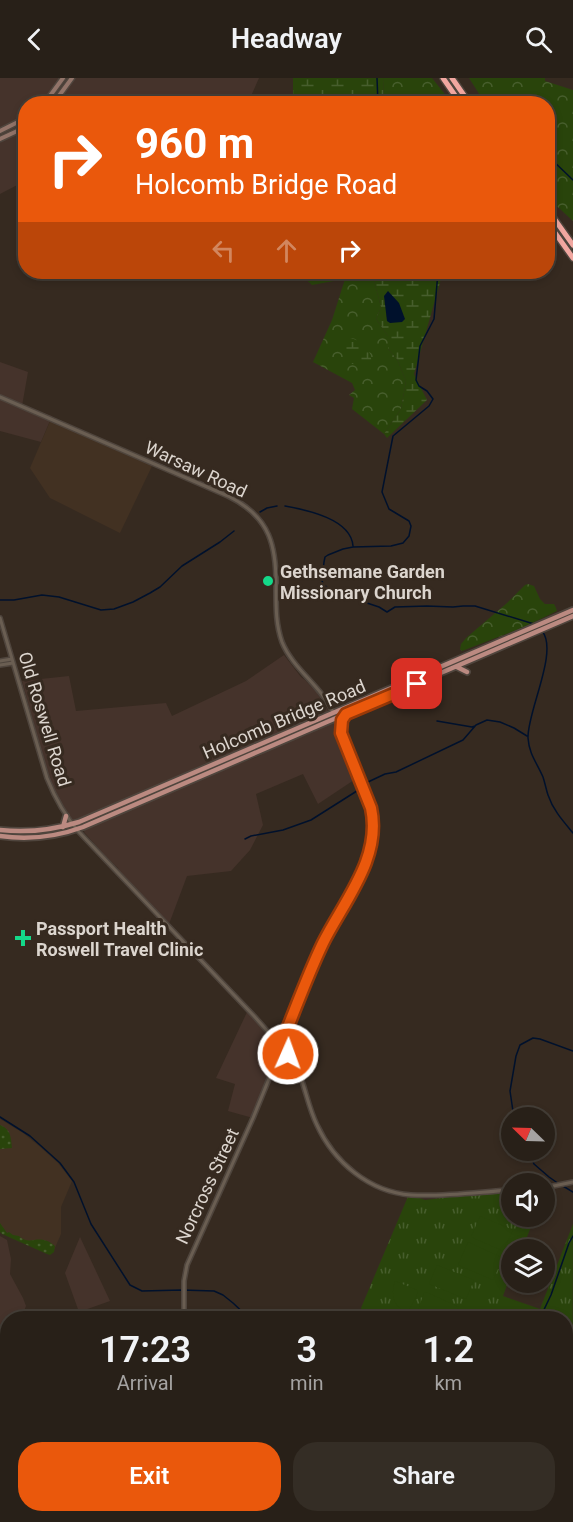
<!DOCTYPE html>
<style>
:root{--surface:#282018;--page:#342d25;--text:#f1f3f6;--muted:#a5a3a2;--line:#443e37;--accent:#ea580c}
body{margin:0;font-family:Roboto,sans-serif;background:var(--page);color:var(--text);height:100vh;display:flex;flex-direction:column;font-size:22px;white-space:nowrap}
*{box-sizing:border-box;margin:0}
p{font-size:20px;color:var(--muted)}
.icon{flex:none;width:33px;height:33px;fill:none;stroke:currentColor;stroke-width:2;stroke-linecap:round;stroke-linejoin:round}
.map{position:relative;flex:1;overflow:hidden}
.panel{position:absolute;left:0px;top:1233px;width:573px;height:212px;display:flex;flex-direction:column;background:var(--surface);border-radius:24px 24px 0 0;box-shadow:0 3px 9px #0003,0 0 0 2px var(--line)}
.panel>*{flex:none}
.guide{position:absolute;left:18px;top:18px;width:537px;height:183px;border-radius:24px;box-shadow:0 3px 9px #0003,0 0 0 2px var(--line);background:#ea580c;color:#fff;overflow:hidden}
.needle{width:39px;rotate:293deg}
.tools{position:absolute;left:501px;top:1029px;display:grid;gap:12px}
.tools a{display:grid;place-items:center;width:54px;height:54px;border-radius:50%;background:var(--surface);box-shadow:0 3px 9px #0003,0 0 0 2px var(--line);font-size:30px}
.pin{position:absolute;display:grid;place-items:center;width:51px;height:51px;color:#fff;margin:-26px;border-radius:12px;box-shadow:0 3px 9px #0006}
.me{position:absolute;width:66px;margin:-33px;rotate:2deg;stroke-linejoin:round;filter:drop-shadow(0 0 4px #0008)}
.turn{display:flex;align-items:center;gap:21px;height:126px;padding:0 18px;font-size:27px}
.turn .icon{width:78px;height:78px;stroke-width:2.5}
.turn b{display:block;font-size:42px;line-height:51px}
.lanes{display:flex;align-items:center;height:57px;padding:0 18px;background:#0003;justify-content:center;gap:30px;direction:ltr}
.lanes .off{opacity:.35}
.eta{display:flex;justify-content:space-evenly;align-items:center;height:102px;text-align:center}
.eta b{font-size:36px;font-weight:600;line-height:42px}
.action{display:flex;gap:12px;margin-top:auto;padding:12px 18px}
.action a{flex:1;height:69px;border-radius:24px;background:var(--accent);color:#fff;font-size:24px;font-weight:600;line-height:69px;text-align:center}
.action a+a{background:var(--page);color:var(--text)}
header{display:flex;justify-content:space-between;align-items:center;height:78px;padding:0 18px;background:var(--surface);font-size:27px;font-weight:600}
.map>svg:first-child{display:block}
.commercial{fill:#45332b}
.built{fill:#423122}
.grass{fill:url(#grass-dots)}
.forest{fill:url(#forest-crowns)}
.wetland{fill:url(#wetland-marsh)}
.park{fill:url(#park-tufts)}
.garden{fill:#29440b}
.water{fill:#00112c}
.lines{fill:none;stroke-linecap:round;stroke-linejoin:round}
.stream{stroke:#00112c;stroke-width:1.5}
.tertiary-casing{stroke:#4f453d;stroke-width:6}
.secondary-casing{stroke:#4f453d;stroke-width:7}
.primary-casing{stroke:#4f453d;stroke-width:8}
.trunk-casing{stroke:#4f453d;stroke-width:8}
.motorway-casing{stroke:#4f453d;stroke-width:8}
.tertiary{stroke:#6a5e52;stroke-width:3}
.secondary{stroke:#927469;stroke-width:4}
.primary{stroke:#bb8a81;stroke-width:4.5}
.trunk{stroke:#d69890;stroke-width:5}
.motorway{stroke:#f1a7a0;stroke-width:5}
.route-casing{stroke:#983908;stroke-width:15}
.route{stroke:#ea580c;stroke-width:10}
.poi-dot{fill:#14d989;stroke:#362a20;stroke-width:2}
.labels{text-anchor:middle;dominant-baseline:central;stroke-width:6;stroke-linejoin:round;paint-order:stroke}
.street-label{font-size:18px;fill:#dcd5ce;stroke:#362a20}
.poi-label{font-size:18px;font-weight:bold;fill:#dcd5ce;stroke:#362a20;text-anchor:start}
</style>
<header><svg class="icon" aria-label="back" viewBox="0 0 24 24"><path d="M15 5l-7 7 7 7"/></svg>Headway<svg class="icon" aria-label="search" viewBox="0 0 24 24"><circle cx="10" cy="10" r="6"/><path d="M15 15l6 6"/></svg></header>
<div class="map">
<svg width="573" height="1444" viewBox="0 0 573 1444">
<defs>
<pattern id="grass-dots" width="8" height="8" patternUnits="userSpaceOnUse" patternTransform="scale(1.5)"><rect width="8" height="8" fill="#29440b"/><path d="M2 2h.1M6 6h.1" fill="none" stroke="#475e2d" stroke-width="1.8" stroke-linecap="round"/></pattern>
<pattern id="forest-crowns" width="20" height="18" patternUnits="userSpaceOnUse" patternTransform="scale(1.5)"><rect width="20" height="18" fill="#29440b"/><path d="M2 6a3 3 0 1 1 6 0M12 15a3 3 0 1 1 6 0" fill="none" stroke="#475e2d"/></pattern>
<pattern id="wetland-marsh" width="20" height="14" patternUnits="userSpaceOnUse" patternTransform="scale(1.5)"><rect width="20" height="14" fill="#29440b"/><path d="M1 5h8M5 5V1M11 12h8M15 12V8" fill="none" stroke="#475e2d"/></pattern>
<pattern id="park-tufts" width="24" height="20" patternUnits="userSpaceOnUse" patternTransform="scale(1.5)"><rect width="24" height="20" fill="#29440b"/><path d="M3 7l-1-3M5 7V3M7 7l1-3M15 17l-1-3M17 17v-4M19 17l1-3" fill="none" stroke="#475e2d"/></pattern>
</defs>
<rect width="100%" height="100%" fill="#362a20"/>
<path class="commercial" d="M0 0H259L248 25 26 26 25 103 0 116Z
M0 284 28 294 22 328 52 338 41 364 0 353Z
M284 577 301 599 305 602 317 615 328 632 327 635 301 646H297L286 650 277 656 216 683 213 682 193 691 190 694 130 720 112 726 105 730 75 743 72 742 62 726 48 699 22 603 69 598 76 633 166 625 172 638 246 603Z
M332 644 336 646 357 700 318 726 303 696 256 716 263 747 250 772 231 793 187 798 169 846 119 793 118 790 105 778 84 754 85 750 222 692 259 678 264 674 294 661 307 657 316 651Z
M248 932 282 967 253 1040 228 1033 235 1006 216 1000Z
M0 1158 7 1162 11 1181 10 1196 23 1220 26 1228 21 1240H8L7 1270 6 1264 0 1266Z
M80 1159 110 1223 79 1234 65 1195Z"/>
<path class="built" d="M51 341 153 386 120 455 50 420 30 390Z
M0 1041 23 1055 39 1068 58 1085 72 1103 61 1129V1156L54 1172 51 1175 0 1152Z"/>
<path class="grass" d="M0 1047C11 1051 11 1060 12 1070L0 1071Z
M0 1145 7 1155 9 1154 13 1157 19 1158C30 1169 39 1154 55 1168L54 1174 50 1177 47 1176 2 1156 0 1154Z"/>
<path class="forest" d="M383 0H432L452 25H384Z
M469 0H545V3L573 12V143L548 120V26L485 25Z
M298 194H360L374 203 381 229 376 241 388 258V271L397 281 406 303 401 331 384 356 352 331 354 320 349 317 355 312 352 305 313 284 332 242 345 201 312 207Z
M528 506 534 508 540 521 545 526H554L556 530 557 533 522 550 462 573 460 571 461 566 466 560 507 525 525 507Z"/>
<path class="wetland" d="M293 0H383L384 25H293Z
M360 194H443L414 296 427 322 387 360 384 356 401 331 406 303 397 281 388 271V258L376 241 381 229 374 203Z
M346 260C358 259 373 271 371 284L362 289 347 284 343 265Z"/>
<path class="park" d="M506 1112 511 1120 512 1138 524 1139 531 1149 522 1171 512 1172 511 1196 503 1218 540 1231 573 1146 572 1444H449V1437H566V1240H364L361 1230 409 1116 425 1122Z
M120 1437H256L271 1444H117Z"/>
<path class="garden" d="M480 1138 513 1152 503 1173 471 1159Z
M468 1164 503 1180 493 1202 458 1187Z
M437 1187 474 1202 466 1221 429 1206Z
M395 1203 417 1212 418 1214 408 1235C394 1229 390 1218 395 1203Z
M426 1214 459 1229 451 1240H415L424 1215Z"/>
<path class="water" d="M388 213 399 225 405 241 402 244 390 245 387 243 384 218Z"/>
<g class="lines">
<path class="stream" d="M377 0 378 26
M548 78 573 102
M438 194 434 241 420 268 416 302 419 308 427 313 433 321 429 328 393 358 382 414 389 431 409 443 411 448 409 458 403 465 391 468 353 469 343 471 328 477 325 479 324 484 322 502 323 507 343 517 379 529 387 534 395 529 427 528 453 529 463 528H475L534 546
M285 428C307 432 351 441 353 468
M260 434 267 430 277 428
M0 522H14L42 517 59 519 101 532 114 531 133 524 150 515 160 509 182 488 220 464 234 453
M542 553C559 573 527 634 528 660 529 676 537 685 543 699 545 705 546 711 548 717 553 732 563 743 573 755
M437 643 472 649 475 648
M368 704 385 696 396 694 463 662 476 647 487 642 500 644 514 650 527 658
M245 761 251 758 283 752 311 742 360 711
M0 1039 30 1058 60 1085 74 1104 91 1146 130 1207 142 1213 182 1212 214 1213 223 1217 233 1225 249 1240
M514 1040 510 1013 516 978 520 967 533 960 540 961 573 973
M528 1072 534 1086 549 1099 559 1106
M563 1108 573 1114
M541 1238 561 1240
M540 1240 551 1217 569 1165 573 1158
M566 1242 568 1243
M492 1444 493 1437"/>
<defs>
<path id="tertiary" d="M0 319 228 418C271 439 277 469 276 513 276 531 276 547 282 564 293 591 321 608 333 634
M0 540 47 700C55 720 65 738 79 754L254 938 278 965 286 969
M0 583 12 581
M0 587 13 585
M285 959V966L288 975
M276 972 281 966 313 886 338 836 365 789 373 760 371 730 335 641
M288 975C292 985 298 993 302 1003 307 1018 310 1033 317 1047 334 1084 369 1114 411 1117 443 1119 479 1114 512 1112
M277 978C281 982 287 980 292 985
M293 984 295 979 299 976
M544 1110 573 1104
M184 1240V1203L187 1187 253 1040 273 991 276 977
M0 1303 8 1296
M119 1444 122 1437"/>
<path id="secondary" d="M44 26 63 0
M53 26 72 0
M0 53 26 40
M0 61 26 49"/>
<path id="primary" d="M457 589 467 594
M341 655V644L345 638
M63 749 66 738
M0 752C27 755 53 752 79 744L573 532
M0 758C29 762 56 759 83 749L573 538"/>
<path id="trunk" d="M0 1264 8 1296
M70 1437 74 1444"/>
<path id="motorway" d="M443 0 461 26
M452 0 470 26
M548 132 573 167
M548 145 573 180"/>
</defs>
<use href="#tertiary" class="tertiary-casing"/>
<use href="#secondary" class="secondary-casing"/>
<use href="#primary" class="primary-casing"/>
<use href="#trunk" class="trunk-casing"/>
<use href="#motorway" class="motorway-casing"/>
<use href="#tertiary" class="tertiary"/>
<use href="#secondary" class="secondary"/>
<use href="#primary" class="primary"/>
<use href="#trunk" class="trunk"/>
<use href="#motorway" class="motorway"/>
</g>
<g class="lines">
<defs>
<path id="route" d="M288 976 285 962 286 954C298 924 309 894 323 865 344 823 382 780 371 730L341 655 342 642 346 636 417 606"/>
</defs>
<use href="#route" class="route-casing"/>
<use href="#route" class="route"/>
</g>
<g class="poi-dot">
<circle cx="268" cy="503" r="6"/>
<path d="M20 851h6v6h6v6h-6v6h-6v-6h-6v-6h6z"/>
</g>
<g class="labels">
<g class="street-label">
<text transform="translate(196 391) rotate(25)">Warsaw Road</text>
<text transform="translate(45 641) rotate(73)">Old Roswell Road</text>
<text transform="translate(284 641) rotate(-23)">Holcomb Bridge Road</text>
<text transform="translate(207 1108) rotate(-65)">Norcross Street</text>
</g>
<g class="poi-label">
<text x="280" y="493">Gethsemane Garden<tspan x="280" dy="21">Missionary Church</tspan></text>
<text x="36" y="850">Passport Health<tspan x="36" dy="21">Roswell Travel Clinic</tspan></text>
</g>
</g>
</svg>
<div class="tools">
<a><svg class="needle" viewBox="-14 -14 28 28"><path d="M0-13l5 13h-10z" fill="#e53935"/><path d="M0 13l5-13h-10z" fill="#a5a3a2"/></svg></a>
<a><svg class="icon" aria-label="sound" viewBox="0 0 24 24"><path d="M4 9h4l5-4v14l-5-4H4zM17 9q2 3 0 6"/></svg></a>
<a><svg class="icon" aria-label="layers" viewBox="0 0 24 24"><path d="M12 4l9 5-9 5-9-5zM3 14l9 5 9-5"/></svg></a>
</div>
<div class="pin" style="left:417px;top:606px;background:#d93025"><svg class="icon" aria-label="arrive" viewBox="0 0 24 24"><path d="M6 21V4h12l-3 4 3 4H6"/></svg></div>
<svg class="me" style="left:288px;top:976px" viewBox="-20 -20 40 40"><circle r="17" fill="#ea580c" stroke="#fff" stroke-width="3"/><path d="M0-11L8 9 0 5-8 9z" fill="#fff"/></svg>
<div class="guide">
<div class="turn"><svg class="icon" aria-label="right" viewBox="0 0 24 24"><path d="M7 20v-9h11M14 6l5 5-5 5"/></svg><div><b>960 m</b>Holcomb Bridge Road</div></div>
<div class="lanes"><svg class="icon off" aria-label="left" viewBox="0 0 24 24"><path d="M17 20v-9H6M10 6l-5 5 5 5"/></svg><svg class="icon off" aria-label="ahead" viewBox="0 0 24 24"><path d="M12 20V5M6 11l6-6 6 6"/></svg><svg class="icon" aria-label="right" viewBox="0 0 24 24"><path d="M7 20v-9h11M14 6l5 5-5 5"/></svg></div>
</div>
<section class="panel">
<div class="eta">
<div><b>17:23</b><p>Arrival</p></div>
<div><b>3</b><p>min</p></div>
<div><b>1.2</b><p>km</p></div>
</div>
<div class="action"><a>Exit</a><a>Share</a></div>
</section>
</div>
